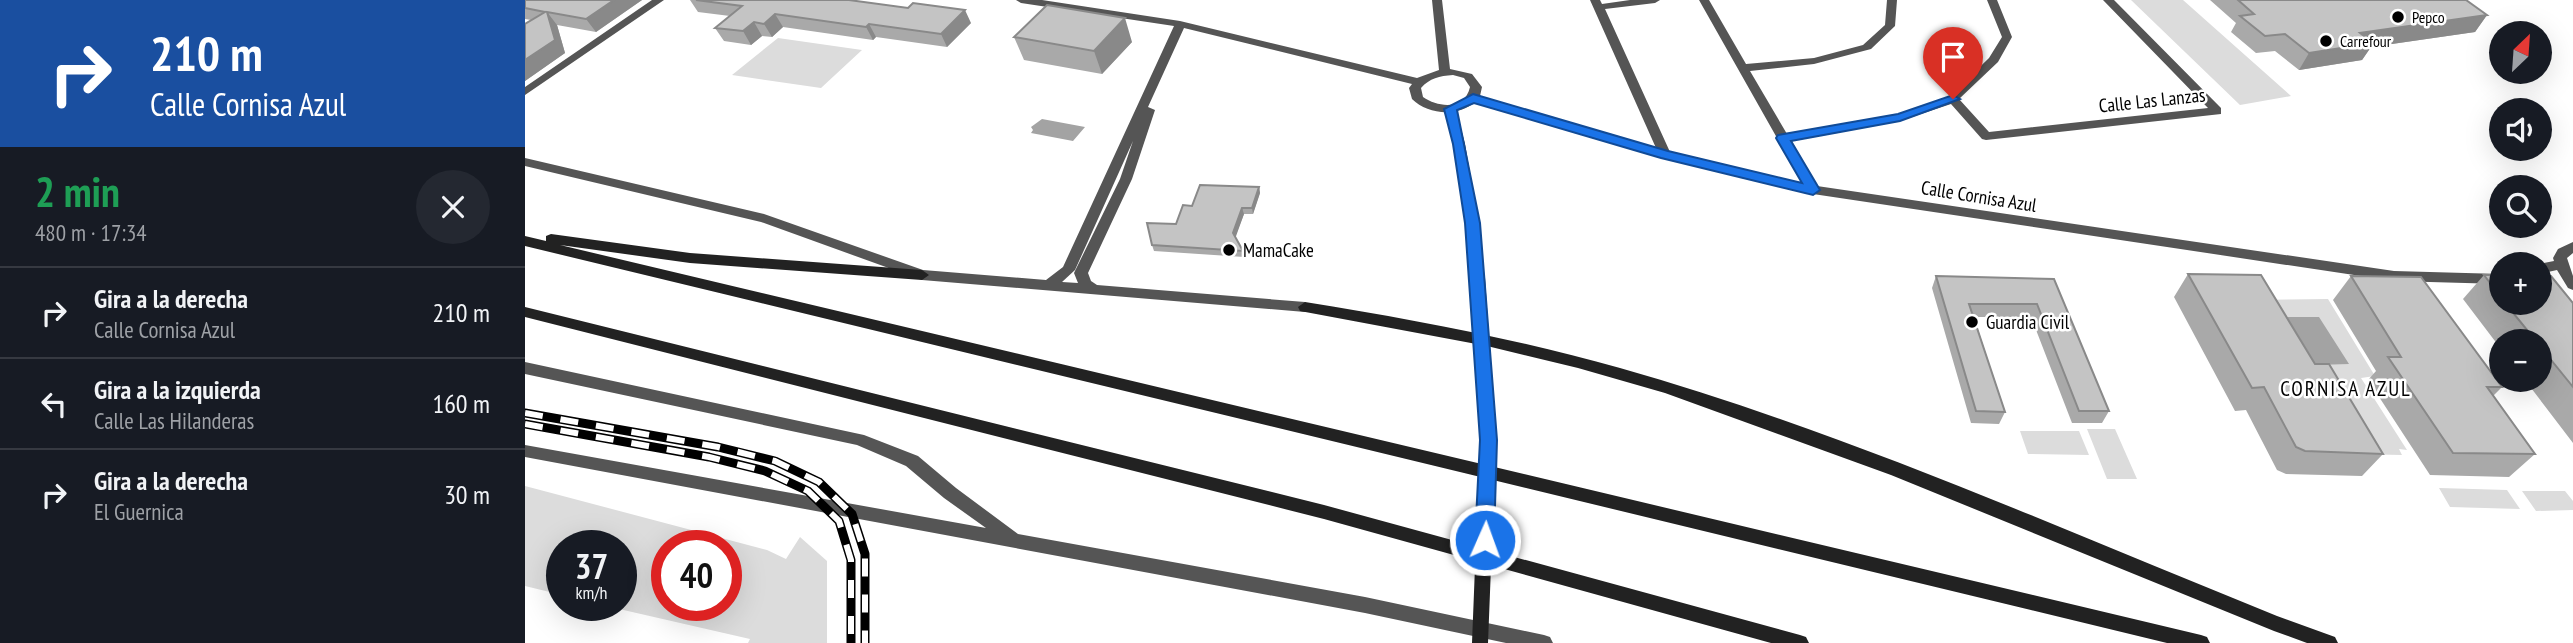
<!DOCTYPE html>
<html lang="es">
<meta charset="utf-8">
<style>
:root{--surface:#171b24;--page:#242831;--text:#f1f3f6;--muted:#9ea1a6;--line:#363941}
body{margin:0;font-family:"PT Sans Narrow",sans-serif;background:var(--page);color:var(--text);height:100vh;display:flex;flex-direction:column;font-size:26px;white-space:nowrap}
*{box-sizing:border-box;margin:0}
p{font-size:23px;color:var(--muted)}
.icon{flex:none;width:38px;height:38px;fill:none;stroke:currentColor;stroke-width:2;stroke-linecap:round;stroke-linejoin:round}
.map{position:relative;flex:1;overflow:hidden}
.side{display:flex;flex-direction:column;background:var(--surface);width:525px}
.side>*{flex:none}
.banner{background:#1a4fa0;color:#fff;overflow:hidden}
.needle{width:46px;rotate:25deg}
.fabs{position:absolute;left:1964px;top:21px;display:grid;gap:14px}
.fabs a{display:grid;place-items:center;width:63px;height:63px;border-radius:50%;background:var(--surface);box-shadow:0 7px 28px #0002;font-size:35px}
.speed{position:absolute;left:21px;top:530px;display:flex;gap:14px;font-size:35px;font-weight:700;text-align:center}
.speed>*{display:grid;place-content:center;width:91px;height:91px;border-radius:50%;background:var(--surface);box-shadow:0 7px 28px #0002;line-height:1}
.speed small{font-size:18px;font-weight:400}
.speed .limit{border:10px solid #d22;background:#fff;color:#111}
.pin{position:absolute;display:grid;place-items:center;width:60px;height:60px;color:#fff;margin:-72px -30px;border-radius:50% 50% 50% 0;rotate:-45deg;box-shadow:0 0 7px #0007}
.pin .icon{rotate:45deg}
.me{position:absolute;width:77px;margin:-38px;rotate:2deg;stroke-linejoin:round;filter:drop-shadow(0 0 5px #0008)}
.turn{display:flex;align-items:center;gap:24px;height:147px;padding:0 35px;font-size:32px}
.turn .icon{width:91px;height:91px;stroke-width:2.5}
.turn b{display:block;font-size:49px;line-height:60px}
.round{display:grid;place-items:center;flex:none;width:74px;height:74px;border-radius:37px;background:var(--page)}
.headline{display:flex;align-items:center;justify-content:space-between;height:119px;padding:0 35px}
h1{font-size:42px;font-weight:600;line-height:52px;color:#1e9e55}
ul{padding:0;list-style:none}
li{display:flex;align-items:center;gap:21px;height:91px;padding:0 35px;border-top:2px solid var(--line)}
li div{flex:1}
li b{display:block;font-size:26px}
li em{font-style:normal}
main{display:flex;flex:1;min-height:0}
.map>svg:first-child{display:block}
.green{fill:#dcdcdc;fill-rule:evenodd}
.water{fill:#a3a3a3}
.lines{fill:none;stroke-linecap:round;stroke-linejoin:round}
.street{fill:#555;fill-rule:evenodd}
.secondary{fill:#222;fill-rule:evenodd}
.rail-casing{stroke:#000;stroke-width:9}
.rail{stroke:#fff;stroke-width:6;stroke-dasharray:18;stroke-linecap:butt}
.secondary-bridge-far1{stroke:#222;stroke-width:12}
.secondary-bridge{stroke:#222;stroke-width:16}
.wall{fill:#a9a9a9}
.shaded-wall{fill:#898989}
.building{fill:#c4c4c4;stroke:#898989;stroke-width:2}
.route{fill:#1a73e8;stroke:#114b97;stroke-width:2}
.poi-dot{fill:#000;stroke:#fff;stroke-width:2.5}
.labels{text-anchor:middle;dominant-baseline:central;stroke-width:5;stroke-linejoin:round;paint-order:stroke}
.far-poi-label{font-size:16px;fill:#000;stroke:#fff;text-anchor:start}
.street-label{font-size:19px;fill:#000;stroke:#fff}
.poi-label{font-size:19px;fill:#000;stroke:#fff;text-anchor:start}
.neighbourhood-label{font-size:21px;letter-spacing:2px;fill:#000;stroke:#fff}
</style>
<main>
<section class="side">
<div class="banner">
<div class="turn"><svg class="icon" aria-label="right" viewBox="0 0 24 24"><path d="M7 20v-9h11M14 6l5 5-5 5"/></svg><div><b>210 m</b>Calle Cornisa Azul</div></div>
</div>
<div class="headline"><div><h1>2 min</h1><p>480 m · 17:34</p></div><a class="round"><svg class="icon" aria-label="close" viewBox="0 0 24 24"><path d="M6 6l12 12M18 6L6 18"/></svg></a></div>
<ul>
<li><svg class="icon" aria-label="right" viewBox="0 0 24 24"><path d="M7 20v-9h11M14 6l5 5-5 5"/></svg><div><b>Gira a la derecha</b><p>Calle Cornisa Azul</p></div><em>210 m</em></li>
<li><svg class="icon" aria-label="left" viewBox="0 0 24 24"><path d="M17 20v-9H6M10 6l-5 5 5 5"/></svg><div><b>Gira a la izquierda</b><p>Calle Las Hilanderas</p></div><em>160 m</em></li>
<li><svg class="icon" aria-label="right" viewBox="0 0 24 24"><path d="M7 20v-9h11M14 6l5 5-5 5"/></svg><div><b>Gira a la derecha</b><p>El Guernica</p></div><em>30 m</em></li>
</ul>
</section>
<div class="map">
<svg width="2048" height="643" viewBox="0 0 2048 643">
<rect width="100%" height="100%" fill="#fff"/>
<path class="green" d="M1606 0H1658L1766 96 1715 105Z
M253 38 337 50 296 88 207 75Z
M1803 299 1850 376 1836 378 1882 450 1874 449 1877 455 1829 454 1725 300Z
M1562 429H1590L1612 479H1582Z
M1495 431H1554L1564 455 1503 454Z
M0 486 242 550 261 559 275 537 302 561V643H223L225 639 81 606H96V546H37V595L0 586ZM142 546H201V606H142Z
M1914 488 1982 490 1995 509 1925 507Z
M1997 491H2040L2048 501V510L2011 511Z"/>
<path class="water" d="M517 119 560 127 548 141 506 133 508 130 506 127Z
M1762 317H1794L1824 364 1791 365Z"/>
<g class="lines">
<path class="street" d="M127 0H139L0 95V87Z
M491 0H517L655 21 892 78 914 70 907 0H917L925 69 947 74 957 87 955 96 1131 148 1065 0H1075L1077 4 1105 0H1135L1130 3 1080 9 1145 152 1278 184 1174 0H1184L1221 64 1289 58 1338 45 1360 25 1362 0H1372L1370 26 1346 49 1289 64 1225 71 1262 134 1373 114 1424 97 1464 58 1477 37 1462 0H1472L1487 37 1473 62 1434 99 1464 132 1683 108 1578 0H1589L1696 108V114L1461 140 1457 139 1426 104 1375 121 1266 140 1292 186 1869 271 1976 274V284L1869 281 1288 194 1136 158 950 102C933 117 903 115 887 99L884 88 887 84 659 28 623 107 630 110 607 179 563 273 566 281 572 285 780 302 787 307 785 311 780 312 397 280 236 222 0 166V158L239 214 398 270 521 280 538 267 649 26 496 3ZM928 75 939 78 945 87C940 110 914 108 898 97L896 88C905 78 914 76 928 75ZM608 141 595 179 549 273 553 283 537 282 550 270Z
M2048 242V253L2042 258 2048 276V290L2043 288 2032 270 2014 274V264L2029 261 2028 258 2033 249Z
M0 362 339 435 393 456 431 488 493 534 840 597 1019 635 1025 637 1028 643H981L840 613 0 457V445L461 528 419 498 381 466 332 445 0 374Z"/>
<path class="secondary" d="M925 105 931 109 940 144 954 224 948 228 942 224 928 144 919 109Z
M26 234 165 253 397 270 404 275 397 280 165 263 35 245 1676 635 1682 637 1685 643H1642L0 246V236L21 241V236Z
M780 302C886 319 992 339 1095 368 1320 432 1536 529 1752 616L1810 637 1813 643H1782L1749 631 1366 475 1140 393 1053 368 962 346 775 311 773 307Z
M0 307 799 505 1275 635 1281 637 1284 643H1246L799 519 0 317Z"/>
<defs>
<path id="rail" d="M0 413 193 447 250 461 294 482 327 514 340 554V643
M0 424 184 457 240 471 283 491 314 521 326 560V643"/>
</defs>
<use href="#rail" class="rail-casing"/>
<use href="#rail" class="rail"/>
<path class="secondary-bridge-far1" d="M948 224 952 280"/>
<path class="secondary-bridge" d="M952 278 963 440 955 643"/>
</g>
<path class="wall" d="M0 0H117L71 32 32 25 40 53 0 81V24L6 20 0 19Z
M165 0H324L446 23 422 47 351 37 348 40 258 27 247 37 237 36 226 45 199 41 190 28 205 16 173 12Z
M1685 0H1941L1962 15 1950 32 1846 47 1837 60 1774 70 1750 51 1731 53 1706 32 1711 23Z
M489 37 607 42 577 74 499 60Z
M734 187 735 193 728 214H719L710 237 718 251 719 257 629 251 627 245 651 224 667 206Z
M1663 274 1790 364 1858 454 1837 476 1761 474 1752 470 1721 410 1710 411 1649 297Z
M1959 275H1976V303H2048V443L2000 380H2014V341H1976V349L1938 299Z
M1411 276 1529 279 1584 411 1577 423H1547L1506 317H1449L1480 412 1474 424 1446 423 1407 288Z
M1826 276 1977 387 1968 396 2010 454 1984 477 1905 475 1843 380 1851 371 1808 300Z"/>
<path class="shaded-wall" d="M89 0H117L71 32 61 19Z
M440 10 446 23 422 47 416 34Z
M22 12 32 25 40 53 0 81V60Z
M250 14 258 27 247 37 239 24Z
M1962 15 1950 32 1846 47 1837 60 1774 70 1784 53 1835 33Z
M600 18 607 42 577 74 569 51Z
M229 22 237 36 226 45 218 31Z
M344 24 351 37 348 40 341 27Z
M734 187 735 193 728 214 727 208Z
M717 208 719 214 710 239 708 233Z"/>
<path class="building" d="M0 0H89L61 19 22 12 30 40 0 60V24L20 12 0 8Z
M171 0H324L383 8 388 3 440 10 416 34 344 24 341 27 250 14 239 24 229 22 218 31 190 28 217 6Z
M1713 0H1941L1962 15 1835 33 1848 43 1784 53 1760 34 1740 36 1715 16 1729 14Z
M522 5 600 18 569 51 489 37Z
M675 185 734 187 727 208H717L708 233 718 251 627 245 622 223 651 224 658 205 667 206Z
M1663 274 1736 275 1790 364H1804L1858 454 1780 451 1771 447 1739 387 1727 388Z
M1959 275H1976V297Z
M1411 276 1529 279 1584 411H1554L1512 304H1444L1480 412 1451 411Z
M1826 276 1896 277 1977 387H1962L2010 454 1928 453 1863 357H1876Z
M2014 276H2026L2048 303V387L2014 345V341H2011L1980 303H2014Z"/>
<path class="route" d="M948 94 1143 151 1277 183 1251 138 1253 135 1373 114 1428 95 1435 99 1375 121 1266 141 1295 190 1288 195 1136 158 949 103 932 110 955 223 972 440 969 540 966 546 960 548 953 546 950 540 955 440 940 223 928 144 919 109Z"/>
<g class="poi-dot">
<circle cx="1873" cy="17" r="7"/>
<circle cx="1801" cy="41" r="7"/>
<circle cx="704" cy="250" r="7"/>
<circle cx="1447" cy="322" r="7"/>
</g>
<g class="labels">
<g class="far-poi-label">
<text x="1887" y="17">Pepco</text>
<text x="1815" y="41">Carrefour</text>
</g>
<g class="street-label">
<text transform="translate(1627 100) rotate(-6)">Calle Las Lanzas</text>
<text transform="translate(1454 196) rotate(9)">Calle Cornisa Azul</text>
</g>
<g class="poi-label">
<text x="718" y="250">MamaCake</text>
<text x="1461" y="322">Guardia Civil</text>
</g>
<g class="neighbourhood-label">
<text x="1821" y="388">CORNISA AZUL</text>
</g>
</g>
</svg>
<div class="fabs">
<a><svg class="needle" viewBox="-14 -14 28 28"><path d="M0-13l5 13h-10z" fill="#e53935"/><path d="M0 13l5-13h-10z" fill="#9ea1a6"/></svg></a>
<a><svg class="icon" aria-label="sound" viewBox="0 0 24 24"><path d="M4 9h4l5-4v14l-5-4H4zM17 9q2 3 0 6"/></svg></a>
<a><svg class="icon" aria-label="search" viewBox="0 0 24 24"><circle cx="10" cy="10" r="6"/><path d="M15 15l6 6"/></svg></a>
<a>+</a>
<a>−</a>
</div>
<div class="speed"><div>37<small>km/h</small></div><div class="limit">40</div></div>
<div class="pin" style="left:1428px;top:99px;background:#d93025"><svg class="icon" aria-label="arrive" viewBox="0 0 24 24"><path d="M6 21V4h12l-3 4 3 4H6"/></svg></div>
<svg class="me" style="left:960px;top:540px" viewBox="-20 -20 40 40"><circle r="17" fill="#1a73e8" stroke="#fff" stroke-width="3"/><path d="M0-11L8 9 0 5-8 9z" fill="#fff"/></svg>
</div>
</main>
